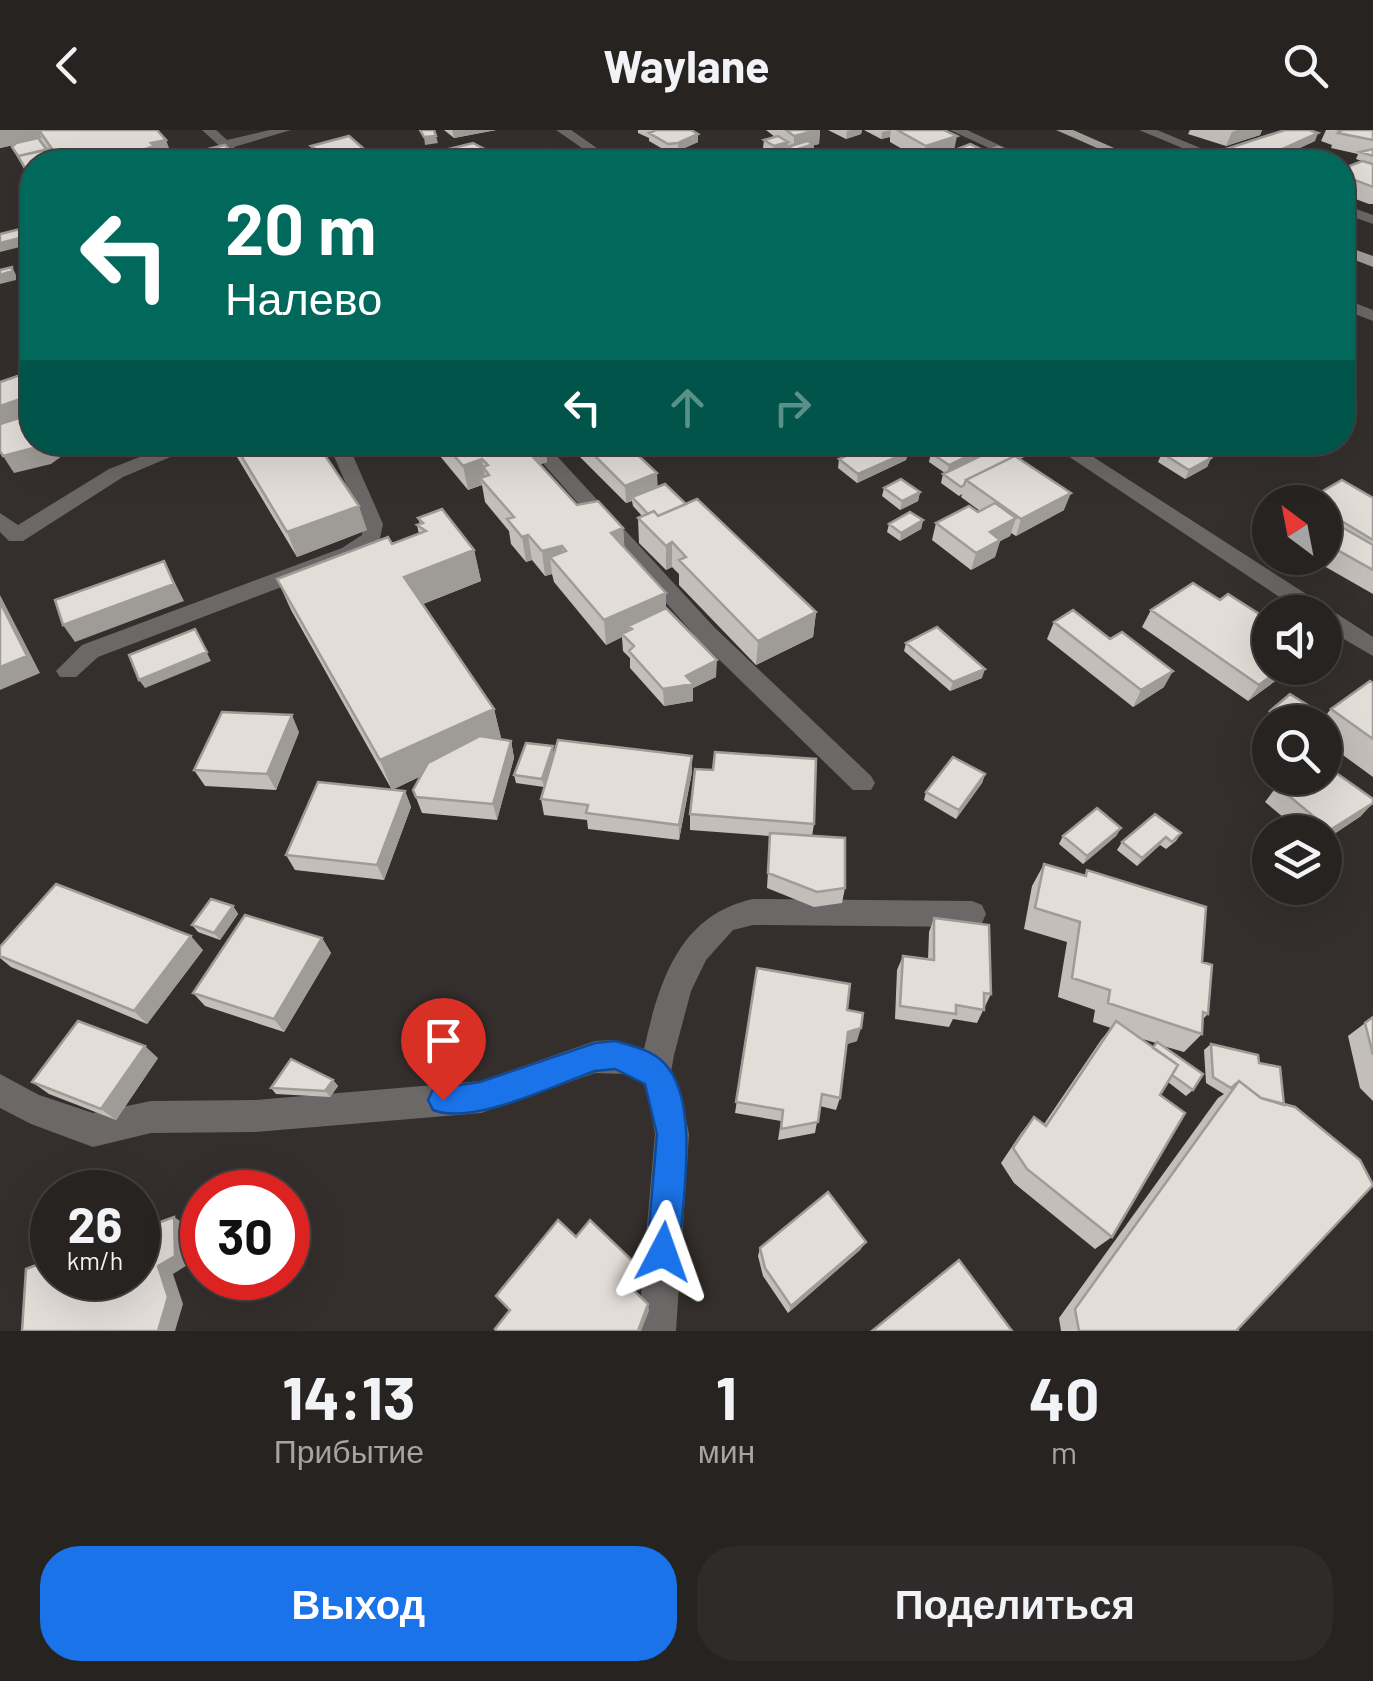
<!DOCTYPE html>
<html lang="ru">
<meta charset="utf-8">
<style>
:root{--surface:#272321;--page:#2f2b2a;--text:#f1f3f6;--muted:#a4a4a5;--line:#43403f;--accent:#1a73e8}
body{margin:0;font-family:Barlow,sans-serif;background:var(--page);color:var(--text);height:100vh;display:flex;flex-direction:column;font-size:38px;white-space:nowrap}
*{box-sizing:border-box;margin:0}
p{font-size:32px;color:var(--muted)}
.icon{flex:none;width:55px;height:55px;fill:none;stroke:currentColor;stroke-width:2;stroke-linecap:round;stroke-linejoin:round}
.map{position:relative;height:1201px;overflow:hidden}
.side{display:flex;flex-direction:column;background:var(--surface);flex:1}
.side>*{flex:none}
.banner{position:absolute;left:20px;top:20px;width:1335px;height:305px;border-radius:40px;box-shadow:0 10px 40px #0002,0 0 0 2px var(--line);background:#00695c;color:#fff;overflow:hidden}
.needle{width:65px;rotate:328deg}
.fabs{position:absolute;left:1252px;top:355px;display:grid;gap:20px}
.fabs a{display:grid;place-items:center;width:90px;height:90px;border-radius:50%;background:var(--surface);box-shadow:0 10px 40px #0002,0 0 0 2px var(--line);font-size:50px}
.speed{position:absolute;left:30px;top:1040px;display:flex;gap:20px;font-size:50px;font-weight:700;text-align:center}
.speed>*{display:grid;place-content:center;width:130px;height:130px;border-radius:50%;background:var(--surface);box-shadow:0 10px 40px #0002,0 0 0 2px var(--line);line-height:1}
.speed small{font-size:25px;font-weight:400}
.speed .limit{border:15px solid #d22;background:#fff;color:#111}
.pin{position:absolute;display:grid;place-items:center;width:85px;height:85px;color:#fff;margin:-102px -42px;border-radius:50% 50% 50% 0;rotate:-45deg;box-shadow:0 0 10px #0007}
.pin .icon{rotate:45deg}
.me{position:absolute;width:110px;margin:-55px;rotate:4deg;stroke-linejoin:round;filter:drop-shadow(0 0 8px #0008)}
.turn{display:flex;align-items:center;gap:35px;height:210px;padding:0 40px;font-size:45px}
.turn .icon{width:130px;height:130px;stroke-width:2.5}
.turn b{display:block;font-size:70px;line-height:85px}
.lanes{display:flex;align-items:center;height:95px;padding:0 40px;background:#0003;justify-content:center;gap:50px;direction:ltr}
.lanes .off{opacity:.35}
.eta{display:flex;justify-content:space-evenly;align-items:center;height:170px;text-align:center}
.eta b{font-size:60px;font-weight:700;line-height:70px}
.action{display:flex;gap:20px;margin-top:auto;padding:20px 40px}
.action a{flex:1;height:115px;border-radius:40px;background:var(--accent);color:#fff;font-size:40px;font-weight:700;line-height:115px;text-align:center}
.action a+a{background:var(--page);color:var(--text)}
header{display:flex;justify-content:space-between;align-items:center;height:130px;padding:0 40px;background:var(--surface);font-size:45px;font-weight:700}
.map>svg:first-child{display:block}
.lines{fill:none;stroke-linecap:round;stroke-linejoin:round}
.minor{fill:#6b6867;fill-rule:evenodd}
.major{fill:#a4a09c;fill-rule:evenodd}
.wall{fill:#c3beba;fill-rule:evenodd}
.shaded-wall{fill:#9f9b97}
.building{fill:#e3ddd8;stroke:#9f9b97;stroke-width:2.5}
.route{fill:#1a73e8;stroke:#114b97;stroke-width:2.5}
</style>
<header><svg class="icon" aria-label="back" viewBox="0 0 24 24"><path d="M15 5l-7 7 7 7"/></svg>Waylane<svg class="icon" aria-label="search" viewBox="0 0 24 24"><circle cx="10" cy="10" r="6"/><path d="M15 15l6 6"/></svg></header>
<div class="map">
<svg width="1373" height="1201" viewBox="0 0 1373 1201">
<rect width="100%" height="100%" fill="#342f2c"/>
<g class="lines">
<path class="minor" d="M202 0H216L227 10 270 0H291L234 17 250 32H237Z
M556 0H571L617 32H602Z
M950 0H967L1036 32H1019Z
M1139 0H1157L1234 32H1216Z
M1342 74 1373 85V94L1342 83Z
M1342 168 1373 180V191L1342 179Z
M178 312H206L123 347 23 411H9L0 402V383L18 395 109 339Z
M328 312H347L383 394 379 413 358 428 98 527 76 547H60L56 541 82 515 342 418 362 405 363 394Z
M524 312H544L714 497 871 646 875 653 871 660H853L698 509Z
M1047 312H1070L1373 507V526L1325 498V482H1302Z
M753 769 972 771 982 775 986 784 982 793 972 797 753 795 733 800 706 830 691 861 674 925 671 942 680 961 689 1004 676 1201H638L655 1004 648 964 644 955 628 944 595 943 481 983 256 1002 151 1003 93 1017 31 994 0 978V944L39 965 93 983 151 971 256 970 481 951 595 911 615 910 644 919C659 852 679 785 753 769Z"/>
<path class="major" d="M1056 0H1073L1146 32H1129Z
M1342 115 1373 126V137L1342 125Z"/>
</g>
<path class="wall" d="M0 0H157L174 31 168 32H32V53L12 17 14 15 0 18Z
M444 0H496L454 8Z
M638 0H691L698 4V12L678 21 668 22 649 11V8L638 3Z
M766 0H820L819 14 814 15V22L794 28 787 24V20L774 24 763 18 764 10 775 7Z
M828 0H862L861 4 846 9Z
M864 0H944L955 20 970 14 1010 31 983 32 979 30 973 32H951L946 30 947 23 923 31 890 12V7L881 9Z
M1190 0H1262L1260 5 1226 16 1188 4Z
M1326 0H1373V74H1369L1342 64V39L1362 31 1356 29 1358 24 1331 18 1332 15 1321 11Z
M1315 11 1266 32 1226 25 1229 18Z
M311 16 368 32H318L315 31Z
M231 312H316L367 400 297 427 237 327Z
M433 312H544L547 332 539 334 577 375 623 398 624 418 666 463V478L716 547 693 558V571L664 576 630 538V528L623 521 622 507 606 515 554 452 552 444 545 446 532 430 526 432 511 414 509 401 485 372 482 355 468 360 435 320Z
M565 312H636L628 316 658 357 686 374 816 482 813 507 756 535 679 455V444L672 437 666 440 639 413 638 388 642 386 633 376 632 371 626 373Z
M986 317 984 324 1021 327 1020 330 1064 380 1016 406 1011 403 1010 406 1000 411 995 427 971 440 932 410 936 393 980 381 961 367 962 364 959 366 941 353 943 344 945 343 929 332 931 323Z
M908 322 906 330 857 353 838 338 839 329Z
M1162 323 1211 328 1207 337 1185 349 1158 332Z
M884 358 920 362 918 371 900 380 882 366Z
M1373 368V464L1310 428H1325V372H1305L1307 370Z
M418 388 474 420 481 451 423 474 494 579 501 608 499 609 511 611 514 628 497 690 422 683 413 660 421 646 392 660 291 480 277 449 392 414 419 404 417 395 420 394Z
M923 390 921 399 900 411 887 402 889 394Z
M1220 470 1270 538H1293L1248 571 1142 497 1151 480Z
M1054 492 1164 557 1133 577 1047 509Z
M906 513 982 548 950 561 904 521Z
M1373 553V647L1325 612V592H1320L1331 579Z
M1314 579 1302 592 1270 593 1264 589 1270 581Z
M299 602 276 660 205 656 194 640Z
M554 624 692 626V642L679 710 588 699 587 690 544 685 541 669 552 631 544 657 516 653 514 645Z
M713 640 814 694 812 706 845 758 842 773 814 777 767 758 770 706 690 700V684Z
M985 644 982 653 956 689 924 670 926 662Z
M1277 656 1361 686 1325 710V702H1301L1265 672Z
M405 661 411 677 384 750 295 740 286 725Z
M1121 698 1116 706 1083 734 1059 714 1063 706Z
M1181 703 1176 711 1166 719 1160 715 1137 736 1117 720 1122 712Z
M1044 734 1084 746 1087 740 1202 832 1208 884 1203 889 1202 904 1184 922 1163 916 1193 960 1186 966 1168 952 1160 965 1112 1107 1095 1119 1014 1053 1001 1033 1021 1003 1034 987 1044 994 1101 910 1111 898 1093 892 1095 880 1058 867 1067 812 1024 799 1032 756ZM1139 908 1156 913 1152 917Z
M233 776 238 784 220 810 198 802 192 795Z
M934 788 991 864 977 893 953 889 949 897 895 889 897 840 903 826 928 830 929 802Z
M322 808 331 823 284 902 205 876 193 863Z
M0 817 203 820 147 894 11 837 0 828Z
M757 838 847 880 857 911 847 914 840 968 836 980 820 976 815 1003 778 1010 781 991 735 983Z
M1373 887V971L1360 958 1348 906Z
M1211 914 1258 925 1237 1200 1238 1201H1061L1059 1188 1218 968 1224 964 1206 953 1204 920Z
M158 928 116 990 49 964 32 952Z
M333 950 338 956 330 967 276 964 271 958Z
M866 1112 860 1120 788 1183 763 1146 758 1126 760 1118Z"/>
<path class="shaded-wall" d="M0 0H38L42 8 0 18Z
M452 0H496L454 8Z
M820 0 819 14 814 15V22L794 28V6Z
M851 0H862L861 4 846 9 847 1Z
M891 0 890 7 881 9 882 2Z
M1237 0H1262L1260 5 1226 16 1232 2Z
M1318 3 1315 11 1294 21 1264 32 1267 26Z
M698 4V12L678 21V13Z
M436 6 438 13 425 15 424 7Z
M957 6 954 21 923 31 926 16Z
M166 10 174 31 138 32 135 23 151 13Z
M788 12 787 20 774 24V16Z
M365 20 368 32H331L330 29Z
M980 23 979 30 973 32H961L962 29Z
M1011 23 1010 31 993 32 994 29Z
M496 25 497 32H475Z
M32 105V114L0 122V113Z
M12 137 16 145V150L0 154V145Z
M32 265V286L0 297V276Z
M47 312H75L77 315 51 334 14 343 3 326Z
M146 312H159L161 317 150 320Z
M529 312H544L547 332 525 340 522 315Z
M986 317 984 325 947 344 949 335Z
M908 322 906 330 857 353 858 344Z
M1211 328 1207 337 1185 349 1189 340Z
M482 329 486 353 480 348 482 355 468 360 463 336Z
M657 343 658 360 632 367V371L626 373 625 356Z
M920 362 918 371 900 380 902 371Z
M1071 363 1064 380 1016 406 1021 389Z
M359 376 367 400 297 427 287 402Z
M1016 388 1010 406 1000 411 995 427 971 440 976 423 990 402Z
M923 390 921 399 900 411 901 403Z
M623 398 625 423 611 403Z
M528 405 532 430 526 432 522 407Z
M672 412V437L666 440V416Z
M562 416 565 441 550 427 552 444 545 446 542 421Z
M474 420 481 451 413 478 404 447Z
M164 431 184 471 75 512 63 495Z
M666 463V487L632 499 628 496 629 504H622V507L606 515 604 490Z
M0 465 40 543 0 560Z
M816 482 813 507 756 535 758 511Z
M195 499 211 531 145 558 139 550Z
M717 530 716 547 693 558V571L664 576 663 559 686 546Z
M1282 538H1293L1248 571 1259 555Z
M985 539 982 548 950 561 953 552Z
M1173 541 1164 557 1133 577 1141 560Z
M494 579 501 608 392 660 380 630Z
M292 585 299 602 276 660 267 644Z
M511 611 514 628 497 690 493 674Z
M553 616 554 625 544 657 542 649Z
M692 626V642L679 710V695Z
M985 644 982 653 956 689 959 680Z
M405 661 411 677 384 750 377 735Z
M1373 673 1361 686 1325 710V706L1330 700Z
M1121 698 1116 706 1083 734 1087 726Z
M1166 707 1160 715 1137 736 1142 728Z
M233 776 238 784 220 810 214 803Z
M191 806 203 820 147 894 134 881Z
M322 808 331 823 284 902 274 889Z
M861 898 857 911 844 915 848 902Z
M145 916 158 928 116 990 101 979Z
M333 950 338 956 330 967 325 961Z
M174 1087 188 1096 189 1134 173 1144 183 1174 175 1201H158V1136Z
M866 1112 860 1120 788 1183 791 1176Z
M639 1137 640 1145 628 1161 626 1153Z
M648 1174 649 1181 641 1201H638Z"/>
<path class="building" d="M39 0H157L166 10 151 13 154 16 135 23 143 32H61Z
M420 0H434L436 6 424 7Z
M656 0H691L698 4 678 13 668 14 649 3Z
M786 0H818L794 6Z
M897 0H944L957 6 926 16Z
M1285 0H1309L1318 3 1267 26 1229 18Z
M1337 0H1373V10L1338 3 1341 1Z
M349 6 365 20 330 29 311 16Z
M778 6 788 12 774 16 764 10Z
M38 8 47 20 18 26 20 29 12 17 16 13Z
M807 11 814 14 795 20 787 17Z
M473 13 496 25 475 32H415L434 28 443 32 432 23Z
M970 14 985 21 962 29 947 23Z
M225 15 242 32H201L192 23Z
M998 17 1011 23 994 29 980 23Z
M49 19 58 32H32V50L18 26Z
M548 19 565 32H506L503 30Z
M1373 19V26L1360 22Z
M859 28 865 32H846Z
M1362 31 1373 34V57L1342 45V39Z
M32 96V105L0 113V104Z
M12 137V141L0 145V140Z
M32 241V265L0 276V252Z
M32 284V312H47L41 316 3 326 0 321V294Z
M233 312H316L359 376 287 402Z
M443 312H529L522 315 577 375 598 371 623 398 611 403 666 463 604 490 550 427 566 421 562 416 542 421 528 405 522 407 507 389 514 387 480 348 489 345 483 337 488 335 482 329 463 336Z
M581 312H624L657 343 625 356Z
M876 312H895L908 322 858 344 839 329Z
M952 312H980L986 317 949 335 931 323Z
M1183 312H1185L1211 328 1189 340 1162 323Z
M1003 315 1021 327 1018 328 1015 326 966 350 964 355 961 357 943 344Z
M1015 326 1071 363 1021 389 966 350Z
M901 349 920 362 902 371 884 358Z
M1342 350 1373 368V410L1325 381V372H1310L1307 370Z
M665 354 686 374 658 386 654 381 648 384 632 367Z
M697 369 816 482 758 511 679 430 686 427 672 412 666 416 638 388 654 381 658 386Z
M995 373 1016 388 990 402 1000 410 976 423 936 393 969 376 978 382Z
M442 379 474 420 404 447 494 579 380 630 277 449 388 407 392 414 426 401 417 395 423 393 418 388Z
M910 382 923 390 901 403 889 394Z
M1338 395 1373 415V440L1325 413V405Z
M164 431 174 454 63 495 55 470Z
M1193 453 1220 470 1228 464 1270 491V538H1282L1259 555 1151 480Z
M0 472 27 526 0 537Z
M666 478 717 530 686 546 693 554 663 559 629 521 634 516 622 504 632 499 628 496Z
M1073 480 1110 509 1122 502 1173 541 1141 560 1054 492Z
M937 497 985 539 953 552 906 513Z
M195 499 207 522 139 550 129 525Z
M1370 551 1373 553V609L1331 579Z
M1290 564 1314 579 1297 592H1287L1270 581Z
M222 582 292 585 267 644 194 640Z
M480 606 511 611 493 674 416 667 413 660 428 633Z
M558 610 692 626 679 695 586 683 588 675 541 669Z
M526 613 553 616 542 649 514 645Z
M715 622 816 629 814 694 690 684 695 639 713 640Z
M953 627 985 644 959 680 926 662Z
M1325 635 1373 669V673L1330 700 1277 656 1291 648H1325Z
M318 652 405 661 377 735 286 725Z
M1097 678 1121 698 1087 726 1063 706Z
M1155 684 1181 703 1172 712 1166 707 1142 728 1122 712Z
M770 703 845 708V758L817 762 768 743Z
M1044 734 1086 746 1087 740 1206 777 1202 832 1212 835 1208 884 1203 882 1202 904 1108 873 1110 860 1072 848 1080 792 1035 778Z
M56 754 191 806 134 881 0 826V817Z
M211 769 233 776 214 803 192 795Z
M245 785 322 808 274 889 193 863Z
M934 788 989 795 991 864 984 863V880L956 875V884L900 876 903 826 934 830Z
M757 838 850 854 847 880 863 883 861 898 848 902 840 968 822 964 818 992 781 999 783 980 736 972Z
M1373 887V925L1365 893Z
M78 891 145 916 101 979 32 952Z
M1116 891 1178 935 1160 965 1185 983 1112 1107 1027 1039 1013 1018 1034 987 1046 996Z
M1157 912 1203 944 1193 960 1172 945 1178 935 1153 918Z
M1211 914 1258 925 1259 933 1280 937 1284 975 1261 968 1239 951 1231 958 1213 947Z
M291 929 333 950 325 961 271 958Z
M1239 951 1261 968 1295 977 1360 1030 1373 1055 1237 1200 1238 1201H1079L1075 1179Z
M828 1062 866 1112 791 1176 765 1138 760 1118Z
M174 1087 175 1126 158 1136 168 1167 158 1201H22L26 1139 52 1129V1148H138V1100Z
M558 1090 576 1107 590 1090 639 1137 626 1153 648 1174 638 1201H497L495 1199 510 1180 496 1166Z
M959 1130 1012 1201H872Z"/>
<path class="route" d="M615 911C632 916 652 920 664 933 701 970 682 1074 679 1122L674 1134 663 1138 652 1134 647 1122 657 1004 645 954 615 939 595 941C555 955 472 996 433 980L428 970 433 959 480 952 595 913Z"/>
</svg>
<div class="fabs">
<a><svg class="needle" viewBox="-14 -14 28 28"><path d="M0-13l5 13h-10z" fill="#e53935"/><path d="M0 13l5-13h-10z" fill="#a4a4a5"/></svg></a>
<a><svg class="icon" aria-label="sound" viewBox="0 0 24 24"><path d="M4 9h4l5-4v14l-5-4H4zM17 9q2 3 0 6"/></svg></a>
<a><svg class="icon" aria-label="search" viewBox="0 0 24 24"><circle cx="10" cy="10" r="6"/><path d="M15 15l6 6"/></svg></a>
<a><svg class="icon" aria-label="layers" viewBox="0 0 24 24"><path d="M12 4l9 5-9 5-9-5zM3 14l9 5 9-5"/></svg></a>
</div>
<div class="speed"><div>26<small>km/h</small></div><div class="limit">30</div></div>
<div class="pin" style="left:443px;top:970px;background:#d93025"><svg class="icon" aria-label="arrive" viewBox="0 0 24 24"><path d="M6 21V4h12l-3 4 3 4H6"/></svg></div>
<svg class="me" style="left:663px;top:1122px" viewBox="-20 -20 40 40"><path d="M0-17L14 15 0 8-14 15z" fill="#1a73e8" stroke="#fff" stroke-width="4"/></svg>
<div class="banner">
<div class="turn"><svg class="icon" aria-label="left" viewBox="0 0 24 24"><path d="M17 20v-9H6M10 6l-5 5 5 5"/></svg><div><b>20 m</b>Налево</div></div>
<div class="lanes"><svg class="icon" aria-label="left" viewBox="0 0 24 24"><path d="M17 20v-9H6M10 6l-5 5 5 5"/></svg><svg class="icon off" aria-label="ahead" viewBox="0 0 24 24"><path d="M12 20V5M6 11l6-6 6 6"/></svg><svg class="icon off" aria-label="right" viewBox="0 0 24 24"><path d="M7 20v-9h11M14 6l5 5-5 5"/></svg></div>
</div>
</div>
<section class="side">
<div class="eta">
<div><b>14:13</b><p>Прибытие</p></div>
<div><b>1</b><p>мин</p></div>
<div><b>40</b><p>m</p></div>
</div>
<div class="action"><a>Выход</a><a>Поделиться</a></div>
</section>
